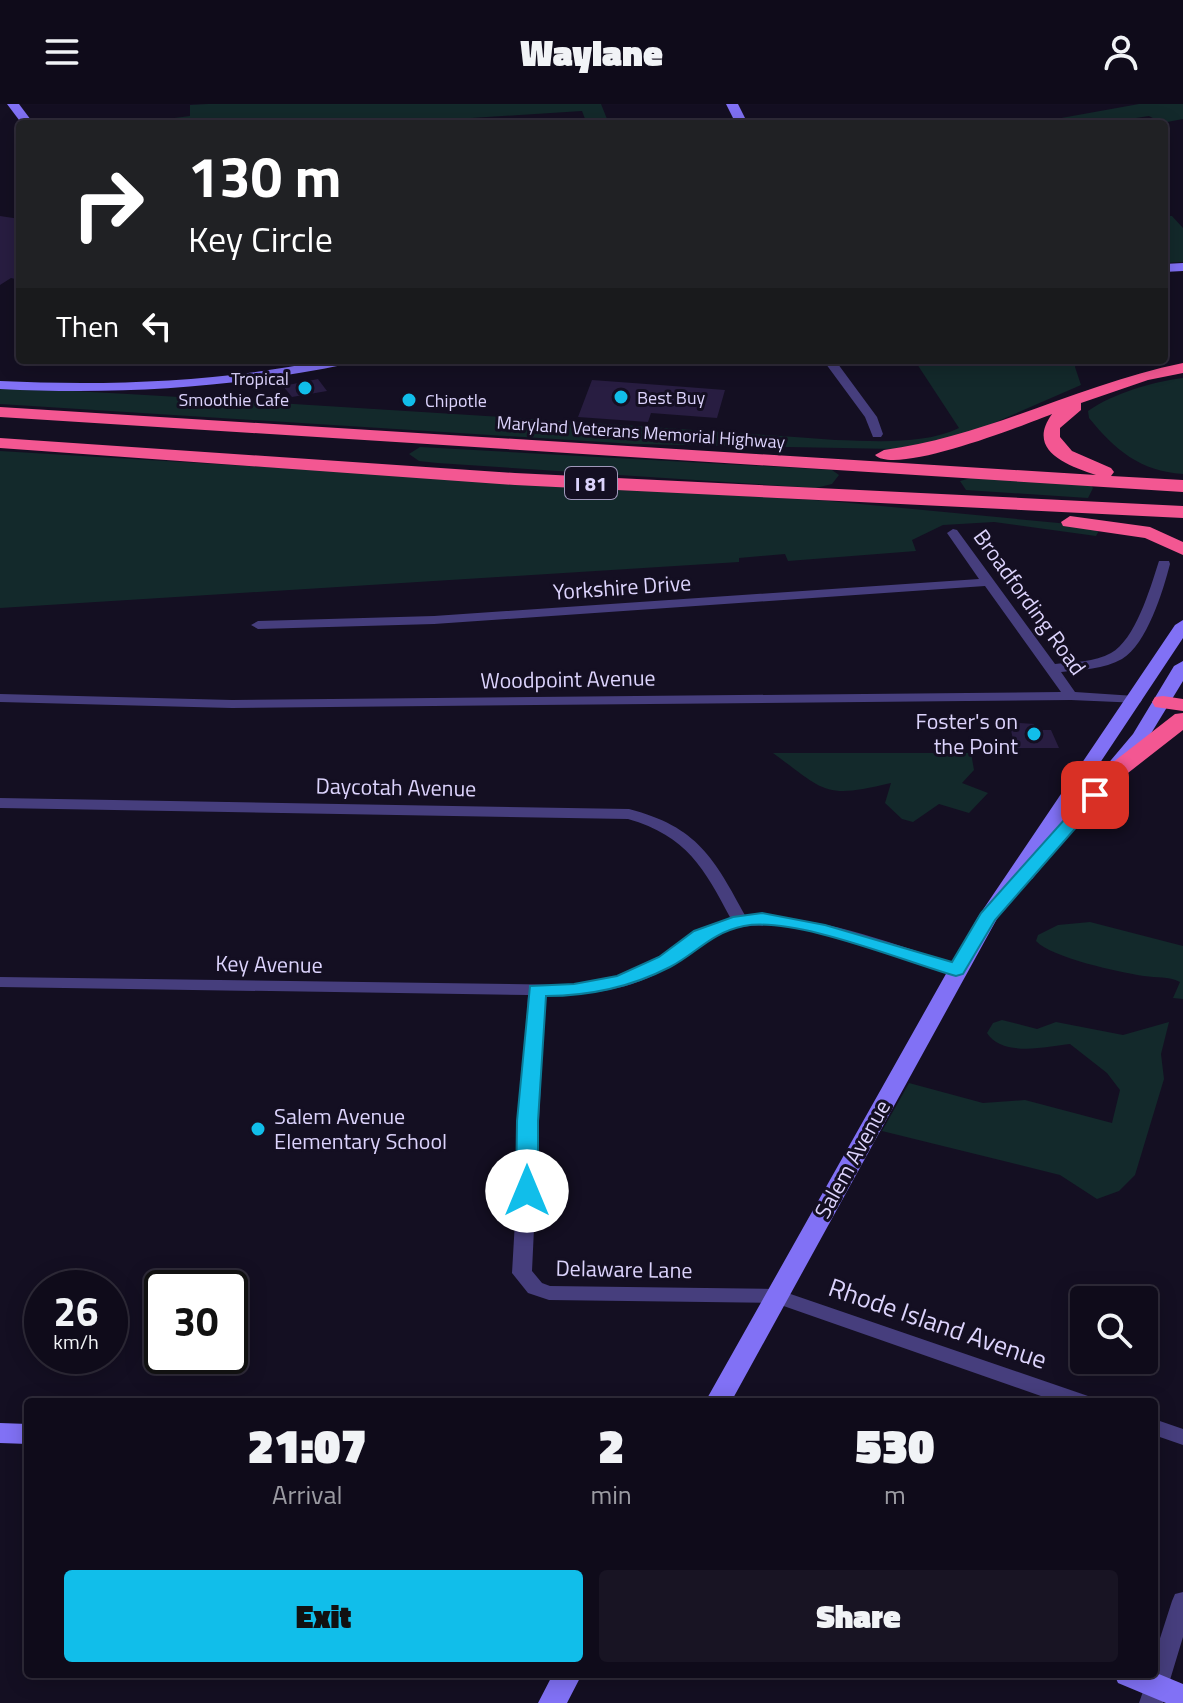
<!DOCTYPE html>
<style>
:root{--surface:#0f0b1a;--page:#181423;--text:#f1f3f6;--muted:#9b9ba2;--line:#2f2b39;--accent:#11beea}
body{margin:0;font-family:"Titillium Web",sans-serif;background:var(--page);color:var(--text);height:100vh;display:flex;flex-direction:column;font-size:30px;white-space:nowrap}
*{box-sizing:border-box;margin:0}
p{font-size:26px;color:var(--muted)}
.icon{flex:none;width:44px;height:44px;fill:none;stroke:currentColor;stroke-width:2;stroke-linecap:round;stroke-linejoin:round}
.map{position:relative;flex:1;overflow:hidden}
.sheet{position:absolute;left:24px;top:1294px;width:1134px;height:280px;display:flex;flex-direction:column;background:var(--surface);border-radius:8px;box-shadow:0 4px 20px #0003,0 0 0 2px var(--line)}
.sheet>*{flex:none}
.hud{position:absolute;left:16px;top:16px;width:1152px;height:244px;border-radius:8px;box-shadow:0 4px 20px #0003,0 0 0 2px var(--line);background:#202124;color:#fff;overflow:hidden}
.tools{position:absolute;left:1070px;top:1182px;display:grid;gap:16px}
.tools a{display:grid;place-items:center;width:88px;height:88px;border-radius:8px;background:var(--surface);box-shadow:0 4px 20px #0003,0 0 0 2px var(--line);font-size:40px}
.speed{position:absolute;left:24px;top:1166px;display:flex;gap:16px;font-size:40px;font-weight:700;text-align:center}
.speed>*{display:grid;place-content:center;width:104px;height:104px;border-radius:50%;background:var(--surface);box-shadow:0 4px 20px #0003,0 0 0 2px var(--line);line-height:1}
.speed small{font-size:20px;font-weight:400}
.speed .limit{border:4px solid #111;border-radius:12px;background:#fff;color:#111}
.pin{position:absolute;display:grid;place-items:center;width:68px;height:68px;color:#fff;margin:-34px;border-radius:16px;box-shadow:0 4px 12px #0006}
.me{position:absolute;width:88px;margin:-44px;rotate:0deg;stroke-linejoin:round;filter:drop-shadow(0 0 6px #0008)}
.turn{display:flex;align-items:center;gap:28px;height:168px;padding:0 40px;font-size:36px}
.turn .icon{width:104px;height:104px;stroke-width:2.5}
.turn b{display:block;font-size:56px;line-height:68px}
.then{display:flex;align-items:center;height:76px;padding:0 40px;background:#0003;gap:16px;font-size:30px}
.eta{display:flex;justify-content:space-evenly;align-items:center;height:136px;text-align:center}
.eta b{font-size:48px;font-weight:800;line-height:56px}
.cta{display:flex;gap:16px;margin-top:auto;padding:16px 40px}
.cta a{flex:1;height:92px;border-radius:8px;background:var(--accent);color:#111;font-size:32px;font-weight:800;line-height:92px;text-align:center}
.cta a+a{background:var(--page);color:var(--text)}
header{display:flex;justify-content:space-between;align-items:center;height:104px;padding:0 40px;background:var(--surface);font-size:36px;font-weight:800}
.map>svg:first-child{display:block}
.green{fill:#13292b}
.building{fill:#281d41}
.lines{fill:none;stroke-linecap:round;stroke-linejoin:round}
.street{fill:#463e7d;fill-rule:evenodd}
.secondary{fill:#8171f5;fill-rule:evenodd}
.highway{fill:#f35792;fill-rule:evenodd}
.route{fill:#11beea;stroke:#0b7c98;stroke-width:2}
.poi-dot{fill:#11beea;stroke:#140f22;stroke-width:3}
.labels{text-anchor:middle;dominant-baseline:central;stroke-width:6;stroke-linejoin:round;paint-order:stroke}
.far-poi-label{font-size:18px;fill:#dcd3fc;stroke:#140f22;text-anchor:start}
.far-street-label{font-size:18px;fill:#dcd3fc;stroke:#140f22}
.shield{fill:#140f22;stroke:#a098bb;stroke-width:2}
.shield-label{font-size:20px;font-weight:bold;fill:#dcd3fc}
.street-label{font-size:22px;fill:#dcd3fc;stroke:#140f22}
.poi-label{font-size:22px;fill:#dcd3fc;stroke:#140f22;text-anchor:end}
.near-street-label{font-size:26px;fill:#dcd3fc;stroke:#140f22}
</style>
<header><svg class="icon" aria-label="menu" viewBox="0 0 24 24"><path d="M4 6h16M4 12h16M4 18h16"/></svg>Waylane<svg class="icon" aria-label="person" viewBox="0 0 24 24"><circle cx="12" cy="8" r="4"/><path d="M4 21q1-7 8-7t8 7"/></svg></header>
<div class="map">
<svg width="1183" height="1599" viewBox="0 0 1183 1599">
<rect width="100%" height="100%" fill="#140f22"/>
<path class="green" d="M208 0H601L609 20H587L582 7 379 20H128L190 12V1Z
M1139 0H1183V15L1162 19 1149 12 1097 20H1028Z
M1164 112H1172L1183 124V158L1164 159Z
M952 256H1078L1075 263 1081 281 964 332 895 345 634 340 0 300V283C278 298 557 316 835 336 874 337 924 341 959 324L917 260Z
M1183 274V370C1140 367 1115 346 1089 314L1088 307C1114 289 1152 278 1183 274Z
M420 343 832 366 839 371 832 380 816 384 437 359 419 357 409 350Z
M0 347 829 397 1101 423 1096 432 994 418 943 421 912 436 916 447 788 457 785 450 739 454V458L0 504Z
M974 373 1091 381 1093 384 1088 394 966 386 960 377Z
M773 649H971L974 666 962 679 988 689 969 709 939 700 913 718 902 715 885 699 891 679C824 695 826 688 773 649Z
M1090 818 1183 842V895L1173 894 1180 878C1168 872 1157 874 1144 872 1119 868 1052 854 1036 837L1038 831 1058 821Z
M1002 916 1037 925 1056 918 1123 931 1169 918 1161 950 1164 975 1135 1071 1119 1087 1097 1095 1060 1071 882 1027 909 979 983 999 1025 996 1112 1019 1120 986 1107 969 1070 940C1046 943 1002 953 987 929L993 919Z"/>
<path class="building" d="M0 112 20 115V176L11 174 0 181Z
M318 275 327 287 292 293 283 282Z
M592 276 660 281 725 286 717 314 651 309 648 318 578 313Z
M1020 619 1034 620 1035 626H1051L1059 644H1015L1010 622Z"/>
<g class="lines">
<path class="street" d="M823 256H835L877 313 883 330 881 333H873L865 313Z
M953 425 957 426 1055 560C1073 558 1095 558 1111 549 1135 536 1150 485 1158 460L1159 457H1169L1170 460C1163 487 1147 540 1122 555 1105 565 1080 566 1061 568L1075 588 1135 592 1142 596 1140 599 1071 596 232 604 0 598V590L232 596 1061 588 985 482 434 520 258 525 251 521 258 517 434 512 979 475 947 429Z
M0 694 629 705C698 723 714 754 746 813 821 810 891 840 962 862L964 866 956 871C886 853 791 802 719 829 702 835 689 850 674 860 637 885 589 892 545 891L532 1167 542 1179 550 1182 776 1185 1088 1292 1091 1298H1058L775 1199 549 1196 528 1189 512 1169 528 891 0 883V873L574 881C601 876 629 872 653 858 685 840 692 825 731 815 704 764 687 732 628 715L0 704Z
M1154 1315 1183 1325V1341L1154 1331Z
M1183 1488V1533L1163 1599H1139L1149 1570H1154V1553L1172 1497 1175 1490Z"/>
<path class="secondary" d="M7 0H19L34 20H22Z
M726 0H738L748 20H736Z
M1183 159V167L1164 168V160Z
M326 256H354L347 260C232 284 118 291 0 285V277C110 282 219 278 326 256Z
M1183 516V534L1068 707 1133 630 1174 562 1183 557V577L1147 636 1032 775 1022 776 998 813 731 1298H705L978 813 1175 521Z
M0 1319 28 1320V1340L0 1339Z
M1154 1568 1183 1580V1599H1166L1118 1579 1114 1570Z
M553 1570H582L567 1599H538Z"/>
<path class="highway" d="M1183 259V269L1148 276 1081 299V306L1060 324V333L1072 347 1111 364 1114 368 1111 372 1183 376V388L0 313V303L1096 371C1066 361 1026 346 1052 310 1024 321 896 372 875 351L884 346C988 332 1080 280 1183 259Z
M0 334 515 369 1183 402V414L515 381 0 344Z
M1070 412 1150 423 1183 438V451L1145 434 1063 422 1061 418Z
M1163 592 1183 595V607L1155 603 1152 598 1155 593Z
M1183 609V626L1119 676H1103L1100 671 1103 666 1175 610Z"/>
</g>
<path class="route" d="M1095 686 1103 691 1101 695 995 816 963 870 956 872C903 857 795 812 744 822 710 829 697 849 670 863 631 883 590 892 546 892L538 1017V1087L527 1095 520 1092 516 1087 517 1017 530 882 574 880 617 872 659 853 694 827 733 813 762 809 825 821 952 858 981 809 1089 688Z"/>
<g class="poi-dot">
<circle cx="305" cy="284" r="8"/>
<circle cx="621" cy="293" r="8"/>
<circle cx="409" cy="296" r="8"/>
<circle cx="1034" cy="630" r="8"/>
<circle cx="258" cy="1025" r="8"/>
</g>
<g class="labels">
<g class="far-poi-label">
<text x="289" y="274" text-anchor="end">Tropical<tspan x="289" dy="21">Smoothie Cafe</tspan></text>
<text x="637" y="293">Best Buy</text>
<text x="425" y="296">Chipotle</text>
</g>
<g class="far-street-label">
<text transform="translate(641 328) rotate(4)">Maryland Veterans Memorial Highway</text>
</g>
<rect class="shield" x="565" y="363" width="52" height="32" rx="6"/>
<g class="shield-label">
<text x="591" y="379">I 81</text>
</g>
<g class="street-label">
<text transform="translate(622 483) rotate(-4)">Yorkshire Drive</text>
<text transform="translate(1030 498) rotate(54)">Broadfording Road</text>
<text transform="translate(568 575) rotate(-1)">Woodpoint Avenue</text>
<text transform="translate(396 683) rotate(1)">Daycotah Avenue</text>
<text transform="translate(269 860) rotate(1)">Key Avenue</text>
<text transform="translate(852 1055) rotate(-61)">Salem Avenue</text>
<text transform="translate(624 1165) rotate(1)">Delaware Lane</text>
</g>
<g class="poi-label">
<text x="1018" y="617">Foster's on<tspan x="1018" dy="25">the Point</tspan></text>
<text x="274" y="1012" text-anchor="start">Salem Avenue<tspan x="274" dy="25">Elementary School</tspan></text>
</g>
<g class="near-street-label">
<text transform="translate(938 1219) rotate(19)">Rhode Island Avenue</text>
</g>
</g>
</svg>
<div class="tools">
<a><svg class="icon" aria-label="search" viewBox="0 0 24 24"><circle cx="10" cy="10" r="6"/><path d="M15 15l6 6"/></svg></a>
</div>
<div class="speed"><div>26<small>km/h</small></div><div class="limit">30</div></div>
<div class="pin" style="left:1095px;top:691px;background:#d93025"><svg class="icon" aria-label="arrive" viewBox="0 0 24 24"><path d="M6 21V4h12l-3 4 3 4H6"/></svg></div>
<svg class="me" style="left:527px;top:1087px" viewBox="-20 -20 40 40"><circle r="19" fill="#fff"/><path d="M0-13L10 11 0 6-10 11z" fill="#11beea"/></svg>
<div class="hud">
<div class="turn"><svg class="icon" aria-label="right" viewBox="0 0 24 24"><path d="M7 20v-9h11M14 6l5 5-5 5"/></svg><div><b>130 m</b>Key Circle</div></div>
<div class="then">Then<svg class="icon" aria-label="left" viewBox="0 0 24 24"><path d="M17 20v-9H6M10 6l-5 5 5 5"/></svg></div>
</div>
<section class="sheet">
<div class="eta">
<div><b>21:07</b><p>Arrival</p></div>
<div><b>2</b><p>min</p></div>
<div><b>530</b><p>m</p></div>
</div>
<div class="cta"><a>Exit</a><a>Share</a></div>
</section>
</div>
